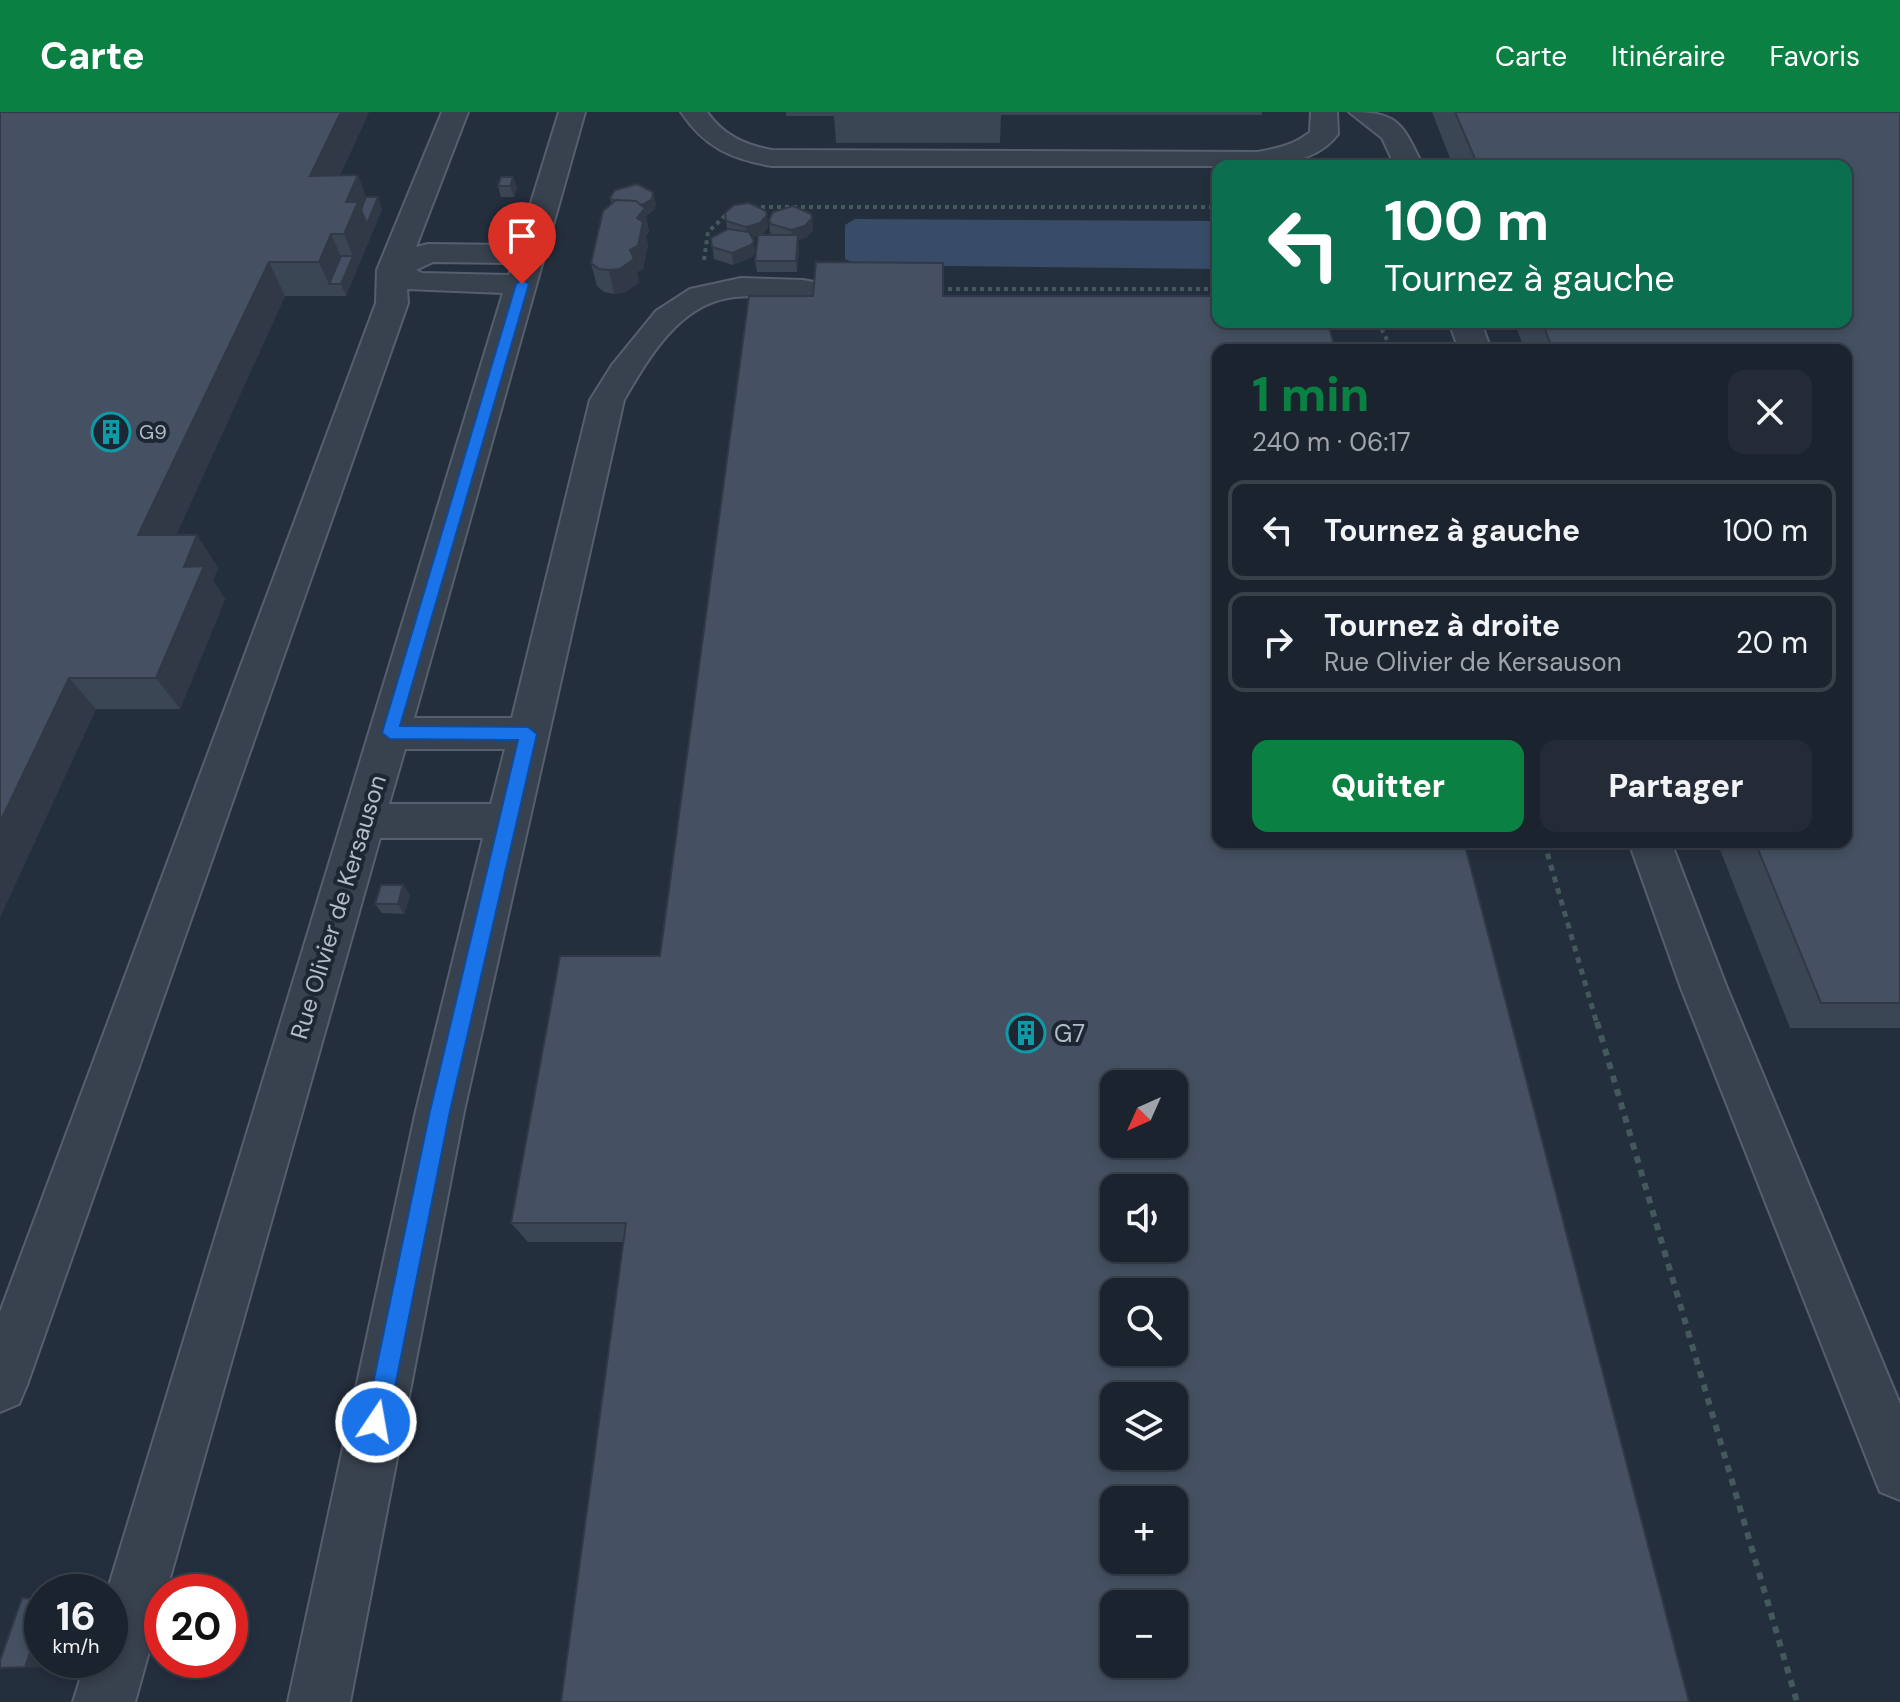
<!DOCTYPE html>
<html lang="fr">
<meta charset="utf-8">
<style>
:root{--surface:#1b232e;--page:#242b36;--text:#f1f3f6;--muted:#a0a4aa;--line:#39404a;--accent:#0b8043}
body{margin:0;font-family:"DM Sans",sans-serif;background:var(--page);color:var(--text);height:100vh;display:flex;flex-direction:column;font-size:30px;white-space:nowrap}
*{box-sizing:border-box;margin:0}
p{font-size:26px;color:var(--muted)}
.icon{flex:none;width:44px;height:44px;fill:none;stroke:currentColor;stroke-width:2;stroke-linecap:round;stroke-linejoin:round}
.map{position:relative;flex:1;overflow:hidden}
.sheet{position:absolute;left:1212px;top:232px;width:640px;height:504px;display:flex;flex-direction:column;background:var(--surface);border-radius:16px;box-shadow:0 4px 12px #0003,0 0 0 2px var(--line)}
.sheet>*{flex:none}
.hud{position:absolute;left:1212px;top:48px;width:640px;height:168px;border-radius:16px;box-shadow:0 4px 12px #0003,0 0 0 2px var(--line);background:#0b6e4f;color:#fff;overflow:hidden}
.needle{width:52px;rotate:225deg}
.fabs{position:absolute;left:1100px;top:958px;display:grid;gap:16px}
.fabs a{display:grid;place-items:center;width:88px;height:88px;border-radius:16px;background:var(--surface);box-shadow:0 4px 12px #0003,0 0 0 2px var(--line);font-size:40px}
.speed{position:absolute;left:24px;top:1462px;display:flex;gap:16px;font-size:40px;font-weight:700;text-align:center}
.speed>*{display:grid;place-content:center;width:104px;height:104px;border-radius:50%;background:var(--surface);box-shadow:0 4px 12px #0003,0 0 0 2px var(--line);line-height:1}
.speed small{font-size:20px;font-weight:400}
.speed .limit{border:12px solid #d22;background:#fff;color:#111}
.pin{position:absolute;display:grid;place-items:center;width:68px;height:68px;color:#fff;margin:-82px -34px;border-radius:50% 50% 50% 0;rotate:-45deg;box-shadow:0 0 8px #0007}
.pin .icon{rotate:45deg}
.me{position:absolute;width:88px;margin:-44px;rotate:12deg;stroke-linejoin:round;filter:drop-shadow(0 0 6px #0008)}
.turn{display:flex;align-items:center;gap:28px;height:168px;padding:0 40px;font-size:36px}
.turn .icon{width:104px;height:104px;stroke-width:2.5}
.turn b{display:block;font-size:56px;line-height:68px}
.round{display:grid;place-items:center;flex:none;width:84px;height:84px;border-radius:16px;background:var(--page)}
.headline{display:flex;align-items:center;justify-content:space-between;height:136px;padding:0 40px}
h1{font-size:48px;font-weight:800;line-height:60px;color:var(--accent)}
.button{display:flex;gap:16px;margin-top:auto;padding:16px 40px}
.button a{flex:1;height:92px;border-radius:16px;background:var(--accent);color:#fff;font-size:32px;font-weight:800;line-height:92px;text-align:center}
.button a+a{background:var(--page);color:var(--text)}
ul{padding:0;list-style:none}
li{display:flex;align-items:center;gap:24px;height:100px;margin:0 16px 12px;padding:0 24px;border:4px solid var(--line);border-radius:16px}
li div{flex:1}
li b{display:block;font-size:30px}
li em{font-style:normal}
header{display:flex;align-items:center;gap:48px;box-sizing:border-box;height:112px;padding:0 40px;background:var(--accent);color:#fff}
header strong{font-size:38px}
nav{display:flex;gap:44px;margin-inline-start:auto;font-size:28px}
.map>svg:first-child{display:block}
.water{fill:#394c67}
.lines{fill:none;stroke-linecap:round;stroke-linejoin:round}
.minor-casing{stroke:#565f6c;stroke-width:4}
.path-far2{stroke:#44595c;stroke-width:4;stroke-dasharray:4 4;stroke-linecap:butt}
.path-far1{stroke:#44595c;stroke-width:5;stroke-dasharray:6 6;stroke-linecap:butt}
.path{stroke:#44595c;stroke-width:6;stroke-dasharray:7 7;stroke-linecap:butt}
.minor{fill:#38414e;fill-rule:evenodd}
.wall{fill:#3b4654}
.shaded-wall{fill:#303945}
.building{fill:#455162;stroke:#303945;stroke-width:2;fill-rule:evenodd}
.route{fill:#1a73e8;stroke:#114b97;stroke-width:2}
.labels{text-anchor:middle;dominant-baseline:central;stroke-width:8;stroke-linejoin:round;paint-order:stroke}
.far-poi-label{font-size:20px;fill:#b4bcc9;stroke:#1d2633;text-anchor:start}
.street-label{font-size:24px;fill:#b4bcc9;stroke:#1d2633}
.poi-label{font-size:24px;fill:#b4bcc9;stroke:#1d2633;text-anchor:start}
</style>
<header>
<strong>Carte</strong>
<nav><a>Carte</a><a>Itinéraire</a><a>Favoris</a></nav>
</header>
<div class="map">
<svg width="1900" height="1590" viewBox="0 0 1900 1590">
<rect width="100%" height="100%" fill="#242f3e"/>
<path class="water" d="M855 107 1218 109V157L858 153 845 147V113Z"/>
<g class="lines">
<defs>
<path id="minor" d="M442 0H468L416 135 428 132 518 133 559 0H585L414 606H512L590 288 612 253 656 199 690 177 741 166 803 168 814 170 818 177 814 184 803 186C778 185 752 182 728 186 677 195 648 247 624 288L464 999 350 1590H288L416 999 483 726H380L166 1480H162V1493L135 1590H73L86 1548H110V1480H107L503 181 407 177 408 191 27 1273 19 1292 0 1300V1200L376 191 377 158ZM433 150 513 151 509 163 422 161 416 158ZM405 637H505L491 692H389Z
M681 0H707C723 23 745 33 772 38L1258 40C1278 36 1294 33 1310 20L1311 0H1337L1338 22C1322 44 1296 49 1271 54H772C731 47 704 35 681 0Z
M1349 0C1399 0 1402 11 1423 54H1395L1382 26Z
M1449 210H1481L1491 238H1459Z
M1629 730H1671L1727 876 1900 1292V1388L1880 1380 1872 1360 1681 876Z"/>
</defs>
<use href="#minor" class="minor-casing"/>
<path class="path-far2" d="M753 95H1218
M704 148 708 120 728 101
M940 177H1218
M1378 210 1392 238"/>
<path class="path-far1" d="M1544 730 1597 912"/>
<path class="path" d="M1597 910 1797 1590"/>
<use href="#minor" class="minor"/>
</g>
<path class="wall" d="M0 0H369L340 63 382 97 346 184H285L176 423H197L218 456 213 468 225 487 180 597H96L0 805Z
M786 0H1262V3H1001L1000 31H836L834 4H786Z
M1432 0H1900V916H1790L1717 730H1846V238H1525L1514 210H1846V54H1453Z
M513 65 517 76 514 85H501L498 74Z
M610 86 656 92 654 98 646 104 649 119 646 124 648 133 643 157 637 160 639 170 626 180 614 182 604 180 597 174 591 151 612 92Z
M725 101 768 115 762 123H772L770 120 769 108 812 106 813 118 806 126 798 128 799 135 797 160H757L755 149 758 124 752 126 755 140 752 145 733 153 714 147 711 126 727 117Z
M943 151 623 1130H528L511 1111 660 844 813 184Z
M403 773 410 783 404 802 382 801 375 792Z"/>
<path class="shaded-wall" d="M341 0H369L324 97 310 64Z
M358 63 371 97 366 109 371 124 346 184 341 172 353 144 344 122 346 90Z
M513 65 517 76 514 85 510 74Z
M653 80 656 92 654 98 646 104 649 119 646 124 648 133 643 157 637 160 639 170 626 180 614 182 609 158 627 107Z
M378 85 382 97 371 124 367 112Z
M767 103 768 115 762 123 747 127 746 115Z
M812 106 813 118 806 126 798 128 799 135 797 160 791 118Z
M331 122 346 156 329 172 319 150Z
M754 129 755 140 752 145 733 153 732 141Z
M269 150 285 184 161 456 138 423Z
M197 423 218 456 213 468 225 487 180 597 156 566 184 455Z
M69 566 96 597 0 805V710Z
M403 773 410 783 404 802 398 792Z
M42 1507 43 1548 40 1556 25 1555Z"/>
<path class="building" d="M0 0H341L310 64 358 63 346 90H358L344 122H331L319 150H269L138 423H197L184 455 204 454 156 566H69L0 710Z
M1455 0H1900V891H1821L1755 730H1846V238H1553L1542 210H1846V54H1478Z
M501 65H513L510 74H498Z
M637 72 653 80 652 87 644 92 641 93 636 89 616 88 615 89 610 86 615 78Z
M366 85H378L367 112 361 98Z
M616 88 636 89 645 96 637 106 643 110 638 134 630 138 634 147 620 157 609 158 599 157 591 151 603 99Z
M749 91 766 99 767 103 760 111 746 115 726 109 725 101 734 93Z
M793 94 811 102 812 106 805 114 791 118 771 112 769 108 773 100Z
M728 117 749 120 754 129 751 133 732 141 712 135 711 126Z
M758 123H798L796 149H755Z
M341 144H353L341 172H329Z
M816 150 943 151V184H1218V210H1328L1335 238H1218V730H1464L1689 1590H561L626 1111H511L560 844H660L749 184H813ZM1114 972H1174V1032H1114ZM1114 1076H1174V1136H1114ZM1114 1180H1174V1240H1114ZM1114 1284H1174V1344H1114ZM1114 1388H1174V1448H1114ZM1114 1492H1174V1552H1114Z
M381 773H403L398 792H375Z
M22 1486 42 1487V1507L25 1555 0 1556V1549Z"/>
<path class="route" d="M522 168 529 172 400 614 528 615 537 622 450 999 388 1310 384 1318 376 1321 368 1318 365 1310 430 999 518 628 390 627 382 621 516 172Z"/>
<defs>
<symbol id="building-ring" viewBox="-11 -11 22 22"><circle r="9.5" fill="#1d2633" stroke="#0f9aa8" stroke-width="1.5"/><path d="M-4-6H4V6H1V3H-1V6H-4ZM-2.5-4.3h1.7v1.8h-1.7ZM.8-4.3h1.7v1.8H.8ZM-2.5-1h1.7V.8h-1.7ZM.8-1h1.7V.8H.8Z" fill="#0f9aa8"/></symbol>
</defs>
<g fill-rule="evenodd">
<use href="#building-ring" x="89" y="298" width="44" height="44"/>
<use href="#building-ring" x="1004" y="899" width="44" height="44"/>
</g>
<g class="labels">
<g class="far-poi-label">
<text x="139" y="320">G9</text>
</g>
<g class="street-label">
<text transform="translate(338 795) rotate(-73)">Rue Olivier de Kersauson</text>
</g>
<g class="poi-label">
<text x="1054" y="921">G7</text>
</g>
</g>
</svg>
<div class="fabs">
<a><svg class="needle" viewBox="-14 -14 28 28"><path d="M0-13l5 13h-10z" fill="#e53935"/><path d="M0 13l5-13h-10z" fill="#a0a4aa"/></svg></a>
<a><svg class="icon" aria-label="sound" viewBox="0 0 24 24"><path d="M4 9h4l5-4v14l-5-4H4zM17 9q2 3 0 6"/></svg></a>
<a><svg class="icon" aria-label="search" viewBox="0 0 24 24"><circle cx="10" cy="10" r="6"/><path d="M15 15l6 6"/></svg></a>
<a><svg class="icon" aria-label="layers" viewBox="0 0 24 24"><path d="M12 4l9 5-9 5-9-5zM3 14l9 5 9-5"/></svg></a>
<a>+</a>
<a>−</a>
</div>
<div class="speed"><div>16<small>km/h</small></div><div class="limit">20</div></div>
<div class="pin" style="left:522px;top:172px;background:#d93025"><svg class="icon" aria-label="arrive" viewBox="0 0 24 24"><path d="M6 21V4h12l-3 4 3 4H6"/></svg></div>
<svg class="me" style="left:376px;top:1310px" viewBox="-20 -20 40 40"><circle r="17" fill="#1a73e8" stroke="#fff" stroke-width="3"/><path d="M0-11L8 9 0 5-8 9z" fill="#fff"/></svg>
<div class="hud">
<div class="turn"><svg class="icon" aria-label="left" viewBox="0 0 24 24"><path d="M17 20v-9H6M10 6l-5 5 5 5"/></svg><div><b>100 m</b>Tournez à gauche</div></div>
</div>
<section class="sheet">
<div class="headline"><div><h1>1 min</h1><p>240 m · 06:17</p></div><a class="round"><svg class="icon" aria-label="close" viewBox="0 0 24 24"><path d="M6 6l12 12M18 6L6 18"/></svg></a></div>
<ul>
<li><svg class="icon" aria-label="left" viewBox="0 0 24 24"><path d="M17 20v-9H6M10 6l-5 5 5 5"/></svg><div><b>Tournez à gauche</b></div><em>100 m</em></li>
<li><svg class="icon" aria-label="right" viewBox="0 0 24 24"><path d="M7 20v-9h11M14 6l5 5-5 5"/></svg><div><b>Tournez à droite</b><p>Rue Olivier de Kersauson</p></div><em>20 m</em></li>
</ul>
<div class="button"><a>Quitter</a><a>Partager</a></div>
</section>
</div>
